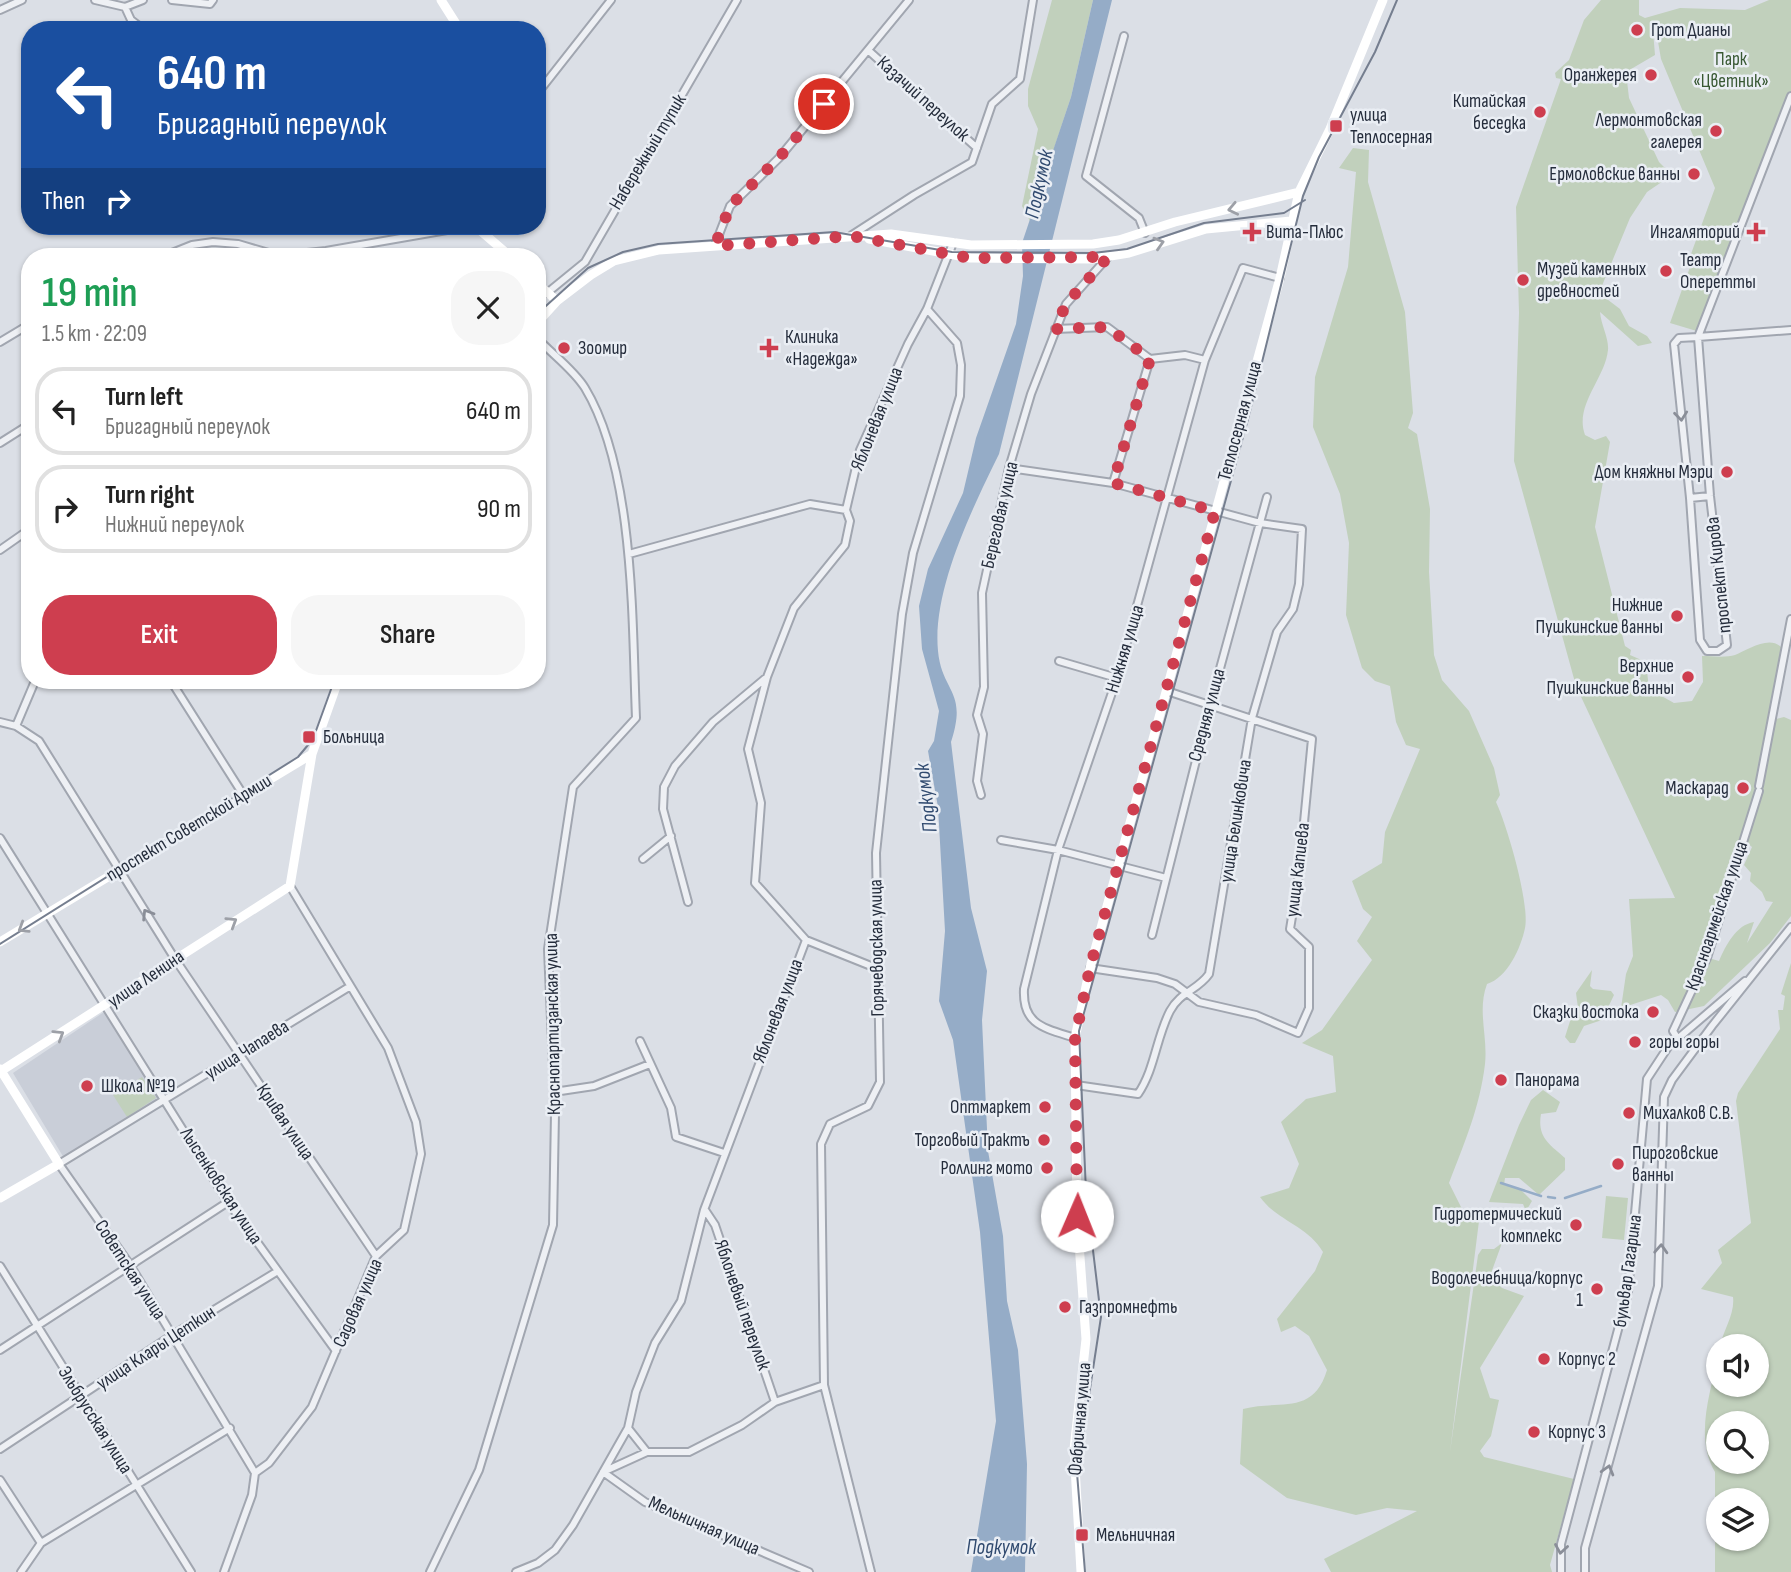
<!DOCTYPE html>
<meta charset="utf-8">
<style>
:root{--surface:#fff;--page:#f6f6f6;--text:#222;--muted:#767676;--line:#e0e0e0;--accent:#ce3e4f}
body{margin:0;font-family:"Sofia Sans Condensed",sans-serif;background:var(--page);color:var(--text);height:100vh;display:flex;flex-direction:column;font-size:26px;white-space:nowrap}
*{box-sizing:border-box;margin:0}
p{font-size:23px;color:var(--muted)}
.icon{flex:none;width:38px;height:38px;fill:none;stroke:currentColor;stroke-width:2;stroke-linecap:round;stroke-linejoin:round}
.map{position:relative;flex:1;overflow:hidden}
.side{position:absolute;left:21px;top:248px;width:525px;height:441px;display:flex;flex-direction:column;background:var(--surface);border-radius:28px;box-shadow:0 2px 5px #0004}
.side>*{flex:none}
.top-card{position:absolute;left:21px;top:21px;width:525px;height:214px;border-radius:28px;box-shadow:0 2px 5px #0004;background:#1a4fa0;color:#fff;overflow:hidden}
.fabs{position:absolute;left:1706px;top:1334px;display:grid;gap:14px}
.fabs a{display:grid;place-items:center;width:63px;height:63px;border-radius:50%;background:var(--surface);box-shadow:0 2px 5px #0004;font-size:35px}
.pin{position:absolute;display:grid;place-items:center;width:60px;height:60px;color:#fff;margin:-30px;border:4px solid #fff;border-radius:50%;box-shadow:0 2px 7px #0007}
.me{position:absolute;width:77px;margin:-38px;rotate:1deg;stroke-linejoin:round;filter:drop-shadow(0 0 5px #0008)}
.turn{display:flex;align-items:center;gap:24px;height:147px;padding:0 21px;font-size:32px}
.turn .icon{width:91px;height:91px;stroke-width:2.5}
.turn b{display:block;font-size:49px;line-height:60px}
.then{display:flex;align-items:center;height:66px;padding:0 21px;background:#0003;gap:14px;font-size:26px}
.round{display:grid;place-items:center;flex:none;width:74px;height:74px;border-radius:28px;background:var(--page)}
.overview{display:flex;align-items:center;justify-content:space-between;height:119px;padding:0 21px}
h1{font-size:42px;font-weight:600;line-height:52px;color:#1e9e55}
.cta{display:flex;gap:14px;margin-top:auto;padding:14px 21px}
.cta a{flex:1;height:80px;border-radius:28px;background:var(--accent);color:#fff;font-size:28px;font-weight:600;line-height:80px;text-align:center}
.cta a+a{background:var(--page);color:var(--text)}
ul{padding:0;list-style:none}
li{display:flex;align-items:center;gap:21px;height:88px;margin:0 14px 10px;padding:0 7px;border:4px solid var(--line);border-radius:28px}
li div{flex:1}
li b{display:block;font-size:26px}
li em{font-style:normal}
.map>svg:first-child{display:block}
.built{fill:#c9ced8}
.green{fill:#c1d0bc;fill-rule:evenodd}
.water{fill:#95acc7}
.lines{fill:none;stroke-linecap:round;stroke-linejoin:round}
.stream{stroke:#95acc7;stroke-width:2.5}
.minor-casing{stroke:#a1a6b0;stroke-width:10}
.minor{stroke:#eef0f4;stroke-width:6}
.secondary{stroke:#fff;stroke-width:9}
.tram{stroke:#757e8f;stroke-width:2}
.oneway{stroke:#9da0a7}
.oneway2{stroke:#8a8e98}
.route{stroke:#ce3e4f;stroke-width:12;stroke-dasharray:0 21.6}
.poi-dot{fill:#ce3e4f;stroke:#eaeef4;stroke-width:2.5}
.labels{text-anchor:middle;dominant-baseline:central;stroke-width:5;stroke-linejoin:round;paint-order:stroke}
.poi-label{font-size:19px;fill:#252d3c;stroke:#eaeef4;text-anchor:start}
.park-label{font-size:19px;fill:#385833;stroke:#eaeef4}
.street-label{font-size:19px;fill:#252d3c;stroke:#eaeef4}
.water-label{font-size:21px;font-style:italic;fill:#304a6f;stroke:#eaeef4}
</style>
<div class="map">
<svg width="1791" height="1572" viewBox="0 0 1791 1572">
<rect width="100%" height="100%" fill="#dbdfe6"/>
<path class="built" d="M104 1012 163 1100 64 1158 13 1073Z"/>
<path class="green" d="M1052 0H1093L1071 97 1030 221 1022 206 1038 129 1028 106V89Z
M1601 0H1639V15L1645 18 1680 8 1745 10 1769 0H1791V94L1700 332 1670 323 1694 256 1691 254 1715 188 1661 59 1656 30 1653 31 1655 55 1626 72 1629 98 1659 162 1672 175 1647 192 1630 218 1599 293 1620 309 1629 326 1647 336 1652 343 1638 346 1600 312C1601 325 1609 338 1608 350 1605 379 1574 405 1585 435L1595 440 1606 436 1610 442 1595 527 1625 646 1631 650 1630 655 1646 662 1649 689 1674 703 1692 701 1703 682 1702 656C1711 656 1726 658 1735 655 1747 650 1769 635 1781 647L1768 721 1784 717 1791 720V916L1770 943 1704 1006 1675 1012 1668 1000 1661 995 1621 1008 1626 974 1633 956 1629 899 1675 898 1576 686 1514 461 1519 313 1516 207 1561 79 1556 78 1555 73 1569 60 1584 20ZM1747 843 1752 847 1744 865 1751 873 1750 881 1762 892 1766 901 1773 902 1747 943 1754 922C1736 925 1726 945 1719 961L1705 957 1739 849Z
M1353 148 1369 150 1368 182 1405 312 1413 413 1408 428 1417 434 1430 509 1429 572 1434 655 1442 680 1469 711 1494 768 1500 795 1496 802C1507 825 1530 904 1525 928 1521 948 1507 978 1487 984 1477 1011 1488 1036 1485 1064 1480 1107 1464 1144 1449 1183L1466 1217 1479 1221 1450 1452 1478 1255 1482 1249H1494L1502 1243 1490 1276 1502 1288 1524 1296 1480 1368 1490 1398 1499 1400 1491 1436 1480 1451 1484 1457 1574 1479 1550 1565 1552 1572H1331L1324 1559 1417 1511 1387 1508 1356 1515 1287 1498 1240 1464 1243 1409C1278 1399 1313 1417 1327 1370L1309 1336 1295 1326 1281 1332 1277 1319 1315 1271 1323 1252C1307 1225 1277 1221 1260 1197L1289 1188 1299 1164 1281 1122 1306 1099 1336 1092 1333 1056 1302 1043 1322 1030 1372 960 1357 941 1372 917 1363 909 1352 881 1382 863 1385 832 1420 749 1406 745 1396 722 1390 686 1375 681 1362 668 1346 615 1349 543 1340 494 1313 427 1315 377 1348 267 1356 172 1339 168Z
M1791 963V1572H1715V1472C1694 1437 1711 1392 1718 1355V1384H1757V1346H1720C1724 1328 1735 1314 1733 1297L1701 1289 1722 1263 1718 1250 1751 1223 1736 1101 1738 1093 1780 1029 1778 1010H1783L1785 996 1781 994ZM1718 1423H1757V1461H1718ZM1718 1500H1757V1538H1718Z
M1592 970 1590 986 1593 989 1611 991 1614 995 1602 1020 1584 1026 1575 1043H1570L1565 1037 1571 1018 1578 1008 1576 993Z
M142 1077 156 1098 127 1117 113 1095Z
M1543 1090 1560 1102 1556 1112 1541 1114C1537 1137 1549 1144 1565 1158V1170L1539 1195 1519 1178H1505L1504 1185 1519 1188 1532 1201 1526 1211 1523 1204 1489 1202 1519 1125 1531 1100Z
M1606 1196 1628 1198 1624 1240 1602 1238Z"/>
<path class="water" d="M1093 0H1112L999 454C973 507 932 590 938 651 942 693 968 690 951 742L971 908 987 971 982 1020 988 1151 1003 1236 1007 1301 1018 1350 1027 1464 1025 1572H971L996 1421 980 1232 953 1040 939 1001 945 931 938 807 928 751 934 741 939 711 922 649 919 606 928 569 963 493 976 438 1016 324 1023 276 1022 243 1071 97Z"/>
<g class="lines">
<path class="stream" d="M1501 1183 1541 1196
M1548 1197 1555 1198
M1565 1198 1601 1186"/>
<defs>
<path id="minor" d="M95 0 125 7 131 20 144 30
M172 0 210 4 213 0
M125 7 143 0
M0 10 22 0
M1124 36 1086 176 1139 218 1145 233
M869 51 977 148
M537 94 611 0
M1791 96 1698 337 1710 496 1727 645 1718 651H1707L1700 640 1690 498 1674 344 1679 338 1698 337 1791 330
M852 235 914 195 972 162 992 104 1020 79 1033 0
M715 245 730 206 779 158 909 0
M162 257 192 245 213 242 238 244 279 256 326 251 470 226
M547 293 585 262 737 0
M1055 329 1107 327 1150 359 1185 355 1205 360
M0 342 30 324
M0 443 30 424
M1009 468 1113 483 1260 523 1302 529 1299 584 1293 609 1277 632 1252 718 1209 974C1198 990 1180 992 1170 1011 1156 1038 1155 1069 1138 1094L1076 1085
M1113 483 1150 359
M1690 498 1710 496
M0 550 30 529
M629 554 810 504 846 510
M1059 661 1117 678
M171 681 244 796
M0 722 16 726 39 741 175 959 376 1256
M16 726 35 681
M1759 786 1791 619
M981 795 977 781 983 734 977 715 984 687 982 593 1009 468 1031 394 1066 304 1108 257
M0 838 228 1202 336 1351
M1001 840 1058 850 1166 878
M643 859 671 836
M688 902 663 809 664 787 675 766 713 722 767 677
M1152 935 1210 705 1267 497
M806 940 876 968
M1090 968 1157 978 1175 984 1199 1002 1256 1015 1298 1033 1309 1008V947L1290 929 1299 874 1312 739 1167 691
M1075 1038C1044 1028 1022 1025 1024 989L1058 850 1117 678 1205 360 1243 268 1280 278
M1678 1039 1673 1031 1707 958 1759 791
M640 1041 671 1108 676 1137 724 1153
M554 1092 594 1086 650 1064
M705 1210 715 1225 775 1402
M0 1266 191 1572
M0 1350 228 1202
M628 1428 647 1452H689L742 1425 775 1402 824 1385
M0 1449 171 1336 278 1271
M647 1452 603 1472 645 1502 809 1572
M255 1473 130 1265 59 1164 349 987
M0 1480 41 1543
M21 1572 41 1543 230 1428
M224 1572 252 1495 255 1473 269 1463 312 1407 376 1256 404 1230 421 1154 416 1122 388 1048 290 886
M430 1572 479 1470 553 1225 555 1113 548 949 573 787 636 718C632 623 635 471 585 388 574 370 552 354 537 338
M516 1572 538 1563 555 1550 573 1525 628 1428 636 1392 655 1343 681 1301 704 1210 806 940 755 883 761 803 748 749 767 677 794 608 845 545 850 521 846 510 860 450 908 344 927 309 953 243
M871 1572 824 1385 821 1144 830 1124 868 1106 880 1082 876 853 902 614 913 553 960 396 961 365 957 343 927 309
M1561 1572V1544L1628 1292 1647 1079 1668 1047 1745 981
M1585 1572V1548L1658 1286 1664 1097 1672 1080 1712 1026 1791 927"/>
</defs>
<use href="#minor" class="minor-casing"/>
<use href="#minor" class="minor"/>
<path class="secondary" d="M441 0 460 30
M475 226 511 257
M869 239 970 258 1092 259 1129 253 1206 229 1291 221
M537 283 557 301
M537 323 557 301 591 275 614 261 659 250 891 234 971 245 1093 244 1119 240 1175 222 1299 192
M0 942 312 754
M0 1069 59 1164 0 1198
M1 1071 290 886 312 754 338 681
M1081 1572 1074 1449 1086 1339 1077 1216 1075 1038 1090 968 1280 278 1299 192 1330 129 1383 0"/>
<path class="tram" d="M537 314 588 268 623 252 658 244 834 232 952 252 1093 253 1127 249 1204 223 1284 213 1305 200
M0 944 298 757 313 739 334 681
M1085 1572 1077 1473 1101 1317 1086 1192 1079 1031 1248 419 1303 196 1319 157 1375 52 1397 0"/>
</g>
<defs><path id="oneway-chevron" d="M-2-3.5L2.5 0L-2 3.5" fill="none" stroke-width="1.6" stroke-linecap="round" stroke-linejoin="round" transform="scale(1.75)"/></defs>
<g class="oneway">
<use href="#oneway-chevron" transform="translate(1233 209) rotate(168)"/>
<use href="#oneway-chevron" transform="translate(1159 243) rotate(-17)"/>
<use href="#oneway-chevron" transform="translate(232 922) rotate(-32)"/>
<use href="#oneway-chevron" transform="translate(23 928) rotate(148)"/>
<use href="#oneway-chevron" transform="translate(59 1035) rotate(-32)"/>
</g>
<g class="oneway2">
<use href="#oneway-chevron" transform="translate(1681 416) rotate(84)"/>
<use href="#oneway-chevron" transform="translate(147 914) rotate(-122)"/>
<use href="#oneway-chevron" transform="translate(1661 1249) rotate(-87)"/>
<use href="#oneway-chevron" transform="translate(1608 1470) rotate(-74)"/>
<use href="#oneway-chevron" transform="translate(1561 1549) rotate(99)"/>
</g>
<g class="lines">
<path class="route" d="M824 104 779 158 730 206 715 246 852 236 970 258 1108 257 1066 304 1055 329 1107 327 1150 359 1113 483 1215 511 1090 968 1075 1038 1077 1216"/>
</g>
<g class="poi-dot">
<circle cx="1637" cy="30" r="7"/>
<circle cx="1651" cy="75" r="7"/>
<circle cx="1540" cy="112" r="7"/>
<rect x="1329" y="119" width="14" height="14" rx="3.5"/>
<circle cx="1716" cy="131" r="7"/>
<circle cx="1694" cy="174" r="7"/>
<path d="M1248.5 221.5h7v7h7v7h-7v7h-7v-7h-7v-7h7z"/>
<path d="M1752.5 221.5h7v7h7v7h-7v7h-7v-7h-7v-7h7z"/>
<circle cx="1666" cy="271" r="7"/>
<circle cx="1523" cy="280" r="7"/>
<circle cx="564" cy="348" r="7"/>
<path d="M765.5 337.5h7v7h7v7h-7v7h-7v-7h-7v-7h7z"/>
<circle cx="1727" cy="472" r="7"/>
<circle cx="1677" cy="616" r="7"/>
<circle cx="1688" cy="677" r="7"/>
<rect x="302" y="730" width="14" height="14" rx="3.5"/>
<circle cx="1743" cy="788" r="7"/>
<circle cx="1653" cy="1012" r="7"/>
<circle cx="1635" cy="1042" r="7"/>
<circle cx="1501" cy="1080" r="7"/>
<circle cx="87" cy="1086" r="7"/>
<circle cx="1045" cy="1107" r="7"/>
<circle cx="1629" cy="1113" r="7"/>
<circle cx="1044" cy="1140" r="7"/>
<circle cx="1618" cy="1164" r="7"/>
<circle cx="1047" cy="1168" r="7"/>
<circle cx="1576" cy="1225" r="7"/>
<circle cx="1597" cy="1289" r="7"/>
<circle cx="1065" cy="1307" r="7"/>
<circle cx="1544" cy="1359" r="7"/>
<circle cx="1534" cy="1432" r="7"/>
<rect x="1075" y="1528" width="14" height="14" rx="3.5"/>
</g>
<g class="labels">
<g class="poi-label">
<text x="1651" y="30">Грот Дианы</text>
<text x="1637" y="75" text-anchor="end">Оранжерея</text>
<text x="1526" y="101" text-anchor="end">Китайская<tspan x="1526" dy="22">беседка</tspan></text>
<text x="1350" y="115">улица<tspan x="1350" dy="22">Теплосерная</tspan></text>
<text x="1702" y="120" text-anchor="end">Лермонтовская<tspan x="1702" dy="22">галерея</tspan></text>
<text x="1680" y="174" text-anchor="end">Ермоловские ванны</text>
<text x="1266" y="232">Вита-Плюс</text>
<text x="1740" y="232" text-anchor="end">Ингаляторий</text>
<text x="1680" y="260">Театр<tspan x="1680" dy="22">Оперетты</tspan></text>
<text x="1537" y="269">Музей каменных<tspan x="1537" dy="22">древностей</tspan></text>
<text x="785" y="337">Клиника<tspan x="785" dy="22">«Надежда»</tspan></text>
<text x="578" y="348">Зоомир</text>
<text x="1713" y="472" text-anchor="end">Дом княжны Мэри</text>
<text x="1663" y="605" text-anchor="end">Нижние<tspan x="1663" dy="22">Пушкинские ванны</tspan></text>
<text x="1674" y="666" text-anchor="end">Верхние<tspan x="1674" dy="22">Пушкинские ванны</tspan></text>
<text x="323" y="737">Больница</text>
<text x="1729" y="788" text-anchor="end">Маскарад</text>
<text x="1639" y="1012" text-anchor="end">Сказки востока</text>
<text x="1649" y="1042">горы горы</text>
<text x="1515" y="1080">Панорама</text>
<text x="101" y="1086">Школа №19</text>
<text x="1031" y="1107" text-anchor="end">Оптмаркет</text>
<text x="1643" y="1113">Михалков С.В.</text>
<text x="1030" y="1140" text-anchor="end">Торговый Трактъ</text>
<text x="1632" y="1153">Пироговские<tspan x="1632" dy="22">ванны</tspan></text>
<text x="1033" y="1168" text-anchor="end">Роллинг мото</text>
<text x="1562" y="1214" text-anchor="end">Гидротермический<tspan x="1562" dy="22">комплекс</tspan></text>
<text x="1583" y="1278" text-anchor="end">Водолечебница/корпус<tspan x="1583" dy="22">1</tspan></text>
<text x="1079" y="1307">Газпромнефть</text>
<text x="1558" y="1359">Корпус 2</text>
<text x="1548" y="1432">Корпус 3</text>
<text x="1096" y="1535">Мельничная</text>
</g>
<g class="park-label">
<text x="1731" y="59">Парк<tspan x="1731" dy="22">«Цветник»</tspan></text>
</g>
<g class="street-label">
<text transform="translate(923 99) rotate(42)">Казачий переулок</text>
<text transform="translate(648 152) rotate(-59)">Набережный тупик</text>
<text transform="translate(877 419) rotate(-68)">Яблоневая улица</text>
<text transform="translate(1240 421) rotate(-75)">Теплосерная улица</text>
<text transform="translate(1000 515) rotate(-77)">Береговая улица</text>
<text transform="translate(1719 575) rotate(-96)">проспект Кирова</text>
<text transform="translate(1125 649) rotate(-73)">Нижняя улица</text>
<text transform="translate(1207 715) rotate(-75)">Средняя улица</text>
<text transform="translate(1236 821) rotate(-81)">улица Белинковича</text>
<text transform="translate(189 828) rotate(-31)">проспект Советской Армии</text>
<text transform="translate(1298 870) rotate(-83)">улица Капиева</text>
<text transform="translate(1717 916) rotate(-71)">Красноармейская улица</text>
<text transform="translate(877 948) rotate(-91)">Горячеводская улица</text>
<text transform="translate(146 979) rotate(-34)">улица Ленина</text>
<text transform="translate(778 1011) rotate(-69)">Яблоневая улица</text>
<text transform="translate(553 1024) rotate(-91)">Краснопартизанская улица</text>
<text transform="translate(247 1050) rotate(-32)">улица Чапаева</text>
<text transform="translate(285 1122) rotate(56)">Кривая улица</text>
<text transform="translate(221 1186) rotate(57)">Лысенковская улица</text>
<text transform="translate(130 1270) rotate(57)">Советская улица</text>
<text transform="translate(1628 1271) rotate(-82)">бульвар Гагарина</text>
<text transform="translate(358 1303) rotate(-66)">Садовая улица</text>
<text transform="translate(742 1305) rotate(71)">Яблоневый переулок</text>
<text transform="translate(156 1348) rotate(-33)">улица Клары Цеткин</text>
<text transform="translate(1080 1419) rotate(-85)">Фабричная улица</text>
<text transform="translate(95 1420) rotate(58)">Эльбрусская улица</text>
<text transform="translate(704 1526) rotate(24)">Мельничная улица</text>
</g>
<g class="water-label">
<text transform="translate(1039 184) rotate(-78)">Подкумок</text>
<text transform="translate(926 798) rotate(-97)">Подкумок</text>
<text x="1001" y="1547">Подкумок</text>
</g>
</g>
</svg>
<div class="fabs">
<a><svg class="icon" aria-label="sound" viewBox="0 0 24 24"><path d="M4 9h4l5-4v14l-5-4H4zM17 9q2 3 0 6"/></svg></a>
<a><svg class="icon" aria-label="search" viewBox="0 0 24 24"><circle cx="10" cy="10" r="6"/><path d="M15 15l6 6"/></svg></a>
<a><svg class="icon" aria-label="layers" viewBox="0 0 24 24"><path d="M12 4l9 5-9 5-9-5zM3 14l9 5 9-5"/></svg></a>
</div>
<div class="pin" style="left:824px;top:104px;background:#d93025"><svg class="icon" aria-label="arrive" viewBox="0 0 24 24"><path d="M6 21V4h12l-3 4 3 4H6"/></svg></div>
<svg class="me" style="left:1077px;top:1216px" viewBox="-20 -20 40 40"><circle r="19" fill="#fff"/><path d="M0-13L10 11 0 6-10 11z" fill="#ce3e4f"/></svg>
<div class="top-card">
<div class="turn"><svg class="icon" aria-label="left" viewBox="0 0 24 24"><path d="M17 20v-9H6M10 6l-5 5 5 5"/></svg><div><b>640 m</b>Бригадный переулок</div></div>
<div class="then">Then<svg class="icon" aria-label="right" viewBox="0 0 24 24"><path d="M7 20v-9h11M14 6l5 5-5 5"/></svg></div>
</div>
<section class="side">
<div class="overview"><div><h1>19 min</h1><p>1.5 km · 22:09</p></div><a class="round"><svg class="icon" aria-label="close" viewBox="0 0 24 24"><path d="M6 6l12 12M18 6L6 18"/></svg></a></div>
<ul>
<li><svg class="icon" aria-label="left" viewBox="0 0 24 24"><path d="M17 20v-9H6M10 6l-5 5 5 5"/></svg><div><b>Turn left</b><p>Бригадный переулок</p></div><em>640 m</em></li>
<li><svg class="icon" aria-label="right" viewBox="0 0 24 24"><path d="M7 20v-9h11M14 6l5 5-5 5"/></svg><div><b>Turn right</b><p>Нижний переулок</p></div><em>90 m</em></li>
</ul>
<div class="cta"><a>Exit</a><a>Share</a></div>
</section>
</div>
